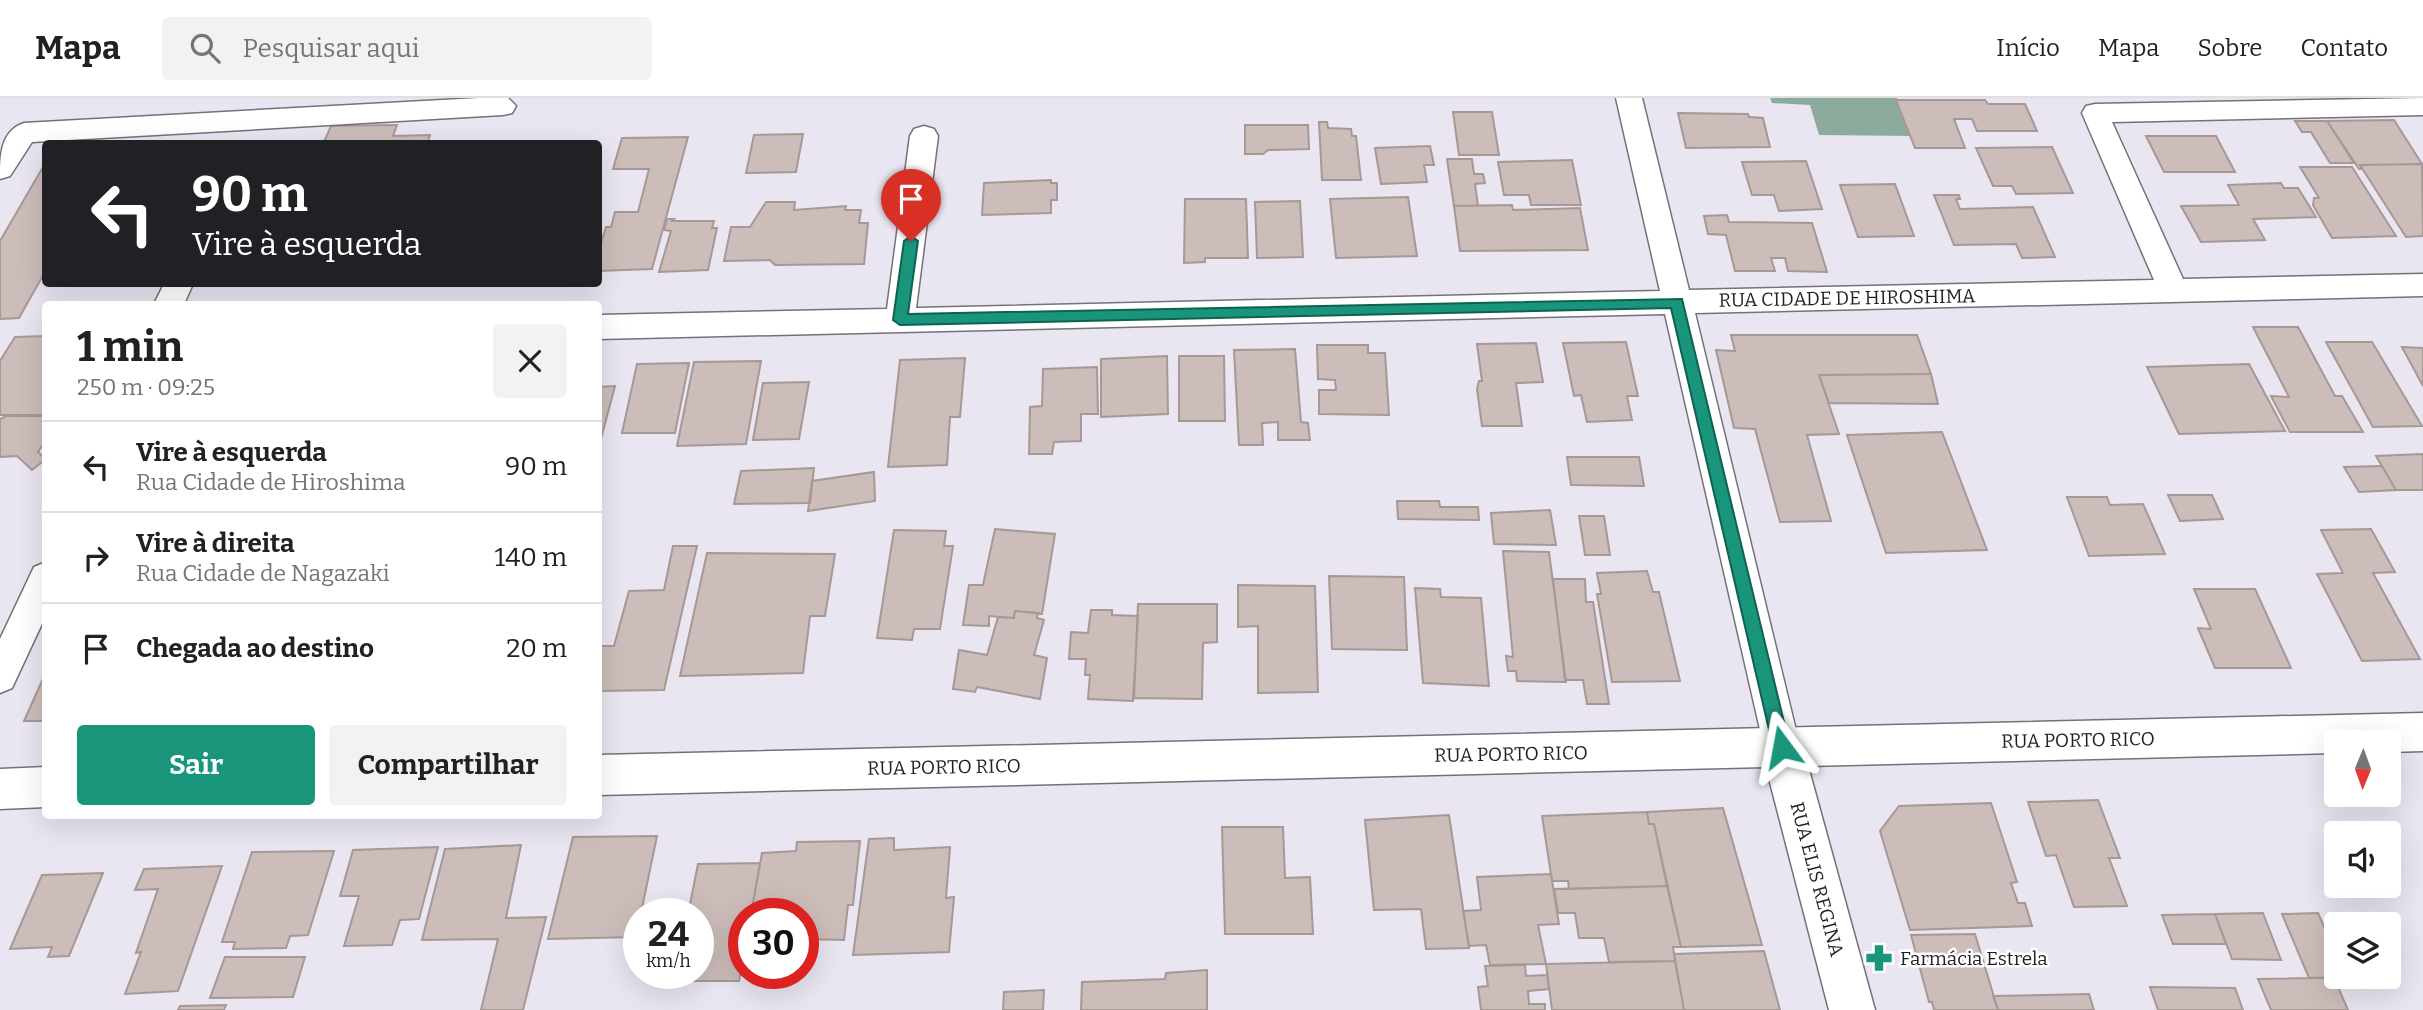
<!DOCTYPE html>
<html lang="pt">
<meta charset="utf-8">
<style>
:root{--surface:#fff;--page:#f2f2f2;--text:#202124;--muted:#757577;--line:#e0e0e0;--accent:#19957c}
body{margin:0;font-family:Bitter,serif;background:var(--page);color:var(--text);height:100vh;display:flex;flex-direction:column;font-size:26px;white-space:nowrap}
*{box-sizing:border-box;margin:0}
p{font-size:23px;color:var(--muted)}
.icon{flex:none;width:38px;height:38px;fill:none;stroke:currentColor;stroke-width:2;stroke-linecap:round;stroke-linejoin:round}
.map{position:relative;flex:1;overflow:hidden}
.panel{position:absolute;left:42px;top:203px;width:560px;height:518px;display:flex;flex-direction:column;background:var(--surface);border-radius:7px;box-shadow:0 7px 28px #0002}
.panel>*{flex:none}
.hud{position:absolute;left:42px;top:42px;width:560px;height:147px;border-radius:7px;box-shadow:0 7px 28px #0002;background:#202124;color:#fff;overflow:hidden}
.needle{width:46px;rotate:181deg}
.controls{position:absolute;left:2324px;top:632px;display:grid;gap:14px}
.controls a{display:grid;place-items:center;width:77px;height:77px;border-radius:7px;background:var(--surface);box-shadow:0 7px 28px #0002;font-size:35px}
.speed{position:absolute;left:623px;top:800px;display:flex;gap:14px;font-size:35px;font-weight:700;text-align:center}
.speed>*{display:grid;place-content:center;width:91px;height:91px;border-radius:50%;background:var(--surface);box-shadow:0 7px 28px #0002;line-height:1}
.speed small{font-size:18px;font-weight:400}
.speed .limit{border:10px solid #d22;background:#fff;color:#111}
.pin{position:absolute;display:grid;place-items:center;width:60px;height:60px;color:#fff;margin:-72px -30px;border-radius:50% 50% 50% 0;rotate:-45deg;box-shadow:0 0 7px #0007}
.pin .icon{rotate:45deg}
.me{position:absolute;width:77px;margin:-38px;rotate:347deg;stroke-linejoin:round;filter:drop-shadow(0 0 5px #0008)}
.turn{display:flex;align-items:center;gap:24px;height:147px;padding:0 35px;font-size:32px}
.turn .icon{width:91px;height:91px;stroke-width:2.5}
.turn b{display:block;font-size:49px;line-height:60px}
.round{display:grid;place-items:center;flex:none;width:74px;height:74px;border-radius:7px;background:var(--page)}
.head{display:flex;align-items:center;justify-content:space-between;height:119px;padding:0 35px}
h1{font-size:42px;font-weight:700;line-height:52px}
.action{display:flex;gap:14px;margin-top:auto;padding:14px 35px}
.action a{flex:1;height:80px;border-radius:7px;background:var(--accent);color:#fff;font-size:28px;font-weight:700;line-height:80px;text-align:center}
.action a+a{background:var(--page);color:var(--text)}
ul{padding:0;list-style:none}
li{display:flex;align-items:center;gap:21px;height:91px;padding:0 35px;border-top:2px solid var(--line)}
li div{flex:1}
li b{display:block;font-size:26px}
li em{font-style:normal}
header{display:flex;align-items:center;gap:42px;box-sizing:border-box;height:98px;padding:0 35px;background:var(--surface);border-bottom:2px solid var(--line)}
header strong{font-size:33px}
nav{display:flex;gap:38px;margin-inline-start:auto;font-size:24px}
.search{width:490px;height:63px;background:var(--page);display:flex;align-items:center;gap:18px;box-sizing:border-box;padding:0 24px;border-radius:7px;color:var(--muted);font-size:26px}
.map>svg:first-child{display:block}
.forest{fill:#8cab9c}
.building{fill:#ccbdba;stroke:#a69895;stroke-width:2}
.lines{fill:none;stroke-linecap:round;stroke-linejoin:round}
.street-casing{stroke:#74717c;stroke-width:3}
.secondary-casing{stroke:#74717c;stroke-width:3}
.street{fill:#fff;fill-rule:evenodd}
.secondary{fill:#fff;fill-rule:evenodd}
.route{fill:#19957c;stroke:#106151;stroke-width:2}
.labels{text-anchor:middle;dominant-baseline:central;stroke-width:5;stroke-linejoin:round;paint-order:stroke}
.street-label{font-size:19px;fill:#201f24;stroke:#fff}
.poi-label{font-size:19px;fill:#201f24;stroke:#fff;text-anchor:start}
</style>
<header>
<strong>Mapa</strong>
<div class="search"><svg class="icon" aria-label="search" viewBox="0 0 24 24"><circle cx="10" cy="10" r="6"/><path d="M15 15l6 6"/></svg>Pesquisar aqui</div>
<nav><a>Início</a><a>Mapa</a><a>Sobre</a><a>Contato</a></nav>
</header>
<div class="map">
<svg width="2423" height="912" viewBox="0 0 2423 912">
<rect width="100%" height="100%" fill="#e9e5f1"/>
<path class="forest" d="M1770 0H1897L1915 38 1819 37 1810 7 1772 5Z"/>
<path class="building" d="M1896 2H1985L1988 6H2025L2037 33H1977L1972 21H1954L1965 50H1915Z
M1453 14H1492L1499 57H1459Z
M1678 15 1748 16 1749 19 1763 20 1770 49 1686 50Z
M2394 22 2422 66 2360 67 2362 71H2359L2327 23Z
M2295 23H2327L2354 65H2330L2311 34H2302Z
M1319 24H1327L1328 30 1351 31 1352 38H1356L1361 82H1322Z
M397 27 393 38 430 37 427 46H323L331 28Z
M1245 27H1308L1309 51 1268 52 1263 56H1245Z
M803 36 796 74 746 75 754 37Z
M2146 38H2216L2235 74H2164Z
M688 39 652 171 598 173V155L606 129H611L615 114H638L649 71H613L622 40Z
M1430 48 1434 67H1424L1427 84 1381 86 1375 50Z
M2052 49 2073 95 2016 96 2012 88H1993L1976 50Z
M1447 61H1472L1474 76H1483L1485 85 1475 86 1478 108H1454Z
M1572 62 1581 107H1531L1529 97H1504L1498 64Z
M1806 63 1822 111 1779 113 1774 97H1752L1742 64Z
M2422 66 2423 138 2406 139 2360 67Z
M43 69H46V172L19 220 0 221V143Z
M2300 69H2352L2396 138 2332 140 2313 107 2314 100H2319Z
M1051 82V85H1057V102H1051V115L982 117 984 85Z
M2281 85 2284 90H2298L2316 119 2253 121 2265 142 2201 144 2181 108 2239 107 2228 87Z
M1895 86 1914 138 1858 139 1840 87Z
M1934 97H1959L1960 101H1956L1960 111 2033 109 2055 159 2022 160 2016 146 1954 147Z
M1408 99 1417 158 1336 160 1330 101Z
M1185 101H1246L1248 160H1205V164L1184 165Z
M1300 103 1303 159 1257 160 1255 104Z
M766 104H795L794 112 846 108 845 112H861L859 125H868L864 166 775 167 770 162 724 163 731 129H750Z
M1512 107 1513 112 1580 110 1588 152 1460 153 1454 108Z
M1727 117 1729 124 1812 125 1827 174 1788 173 1785 160H1771L1775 173H1735L1726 137 1708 136 1704 118Z
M667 121H674L672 123H714L712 130H717L708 172 659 174 671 133 664 132Z
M2253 229H2298L2335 298H2342L2363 334H2290L2271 298 2289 299Z
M1731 237H1917L1931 276 1819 277 1839 336 1807 337 1831 423 1780 424 1755 331 1734 330 1716 252 1735 253Z
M46 238V317H0V263L15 239Z
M1626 244 1638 298H1627L1632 322 1587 324 1581 297 1574 298 1563 245Z
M2326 244H2372L2422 328 2373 329Z
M1536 245 1543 284 1516 285 1522 328H1482L1477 291 1479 283H1482L1477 246Z
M1317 247H1368V255H1385L1389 317 1319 316V292H1336L1335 282 1318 281Z
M2402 249 2423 250V288Z
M1295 251 1301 324 1308 325 1310 342H1278V324L1262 325 1263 347H1239L1234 252Z
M1167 258 1168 316 1101 319V261Z
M1179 258H1224L1225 323H1179Z
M965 260 960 319H950L947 367 888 369 900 262Z
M761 263 746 346 677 348 694 264Z
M689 265 675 335H622L637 266Z
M2249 266 2285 333 2179 336 2147 269Z
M1097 269 1098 316H1081V343L1054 344 1052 356H1029L1030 309 1042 308 1043 271Z
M1931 276 1938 306 1829 305 1819 277Z
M809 284 799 341 753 342 763 285Z
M615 288 598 352V289Z
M6 318H46V342L38 354 46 361 32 372 17 358 0 359V321Z
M1942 334 1987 452 1886 455 1847 337Z
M2423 356V392H2396L2376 358Z
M1567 359H1639L1644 388 1571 387Z
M2382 368 2396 392 2359 394 2344 369Z
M814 370 810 405 734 406 741 373Z
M874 374 875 403 808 413 812 383Z
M2168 397H2212L2223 421 2180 423Z
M2067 399H2107L2110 407 2143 406 2165 456 2089 458Z
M1397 403H1439L1440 409H1478L1479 422 1398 421Z
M1550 412 1556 447 1494 446 1491 415Z
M1579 418H1604L1610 457H1585Z
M995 431 1055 436 1042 516 1015 513 1014 520 989 518V528L963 527 969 487H983Z
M2371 431 2395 474 2373 475 2420 561 2362 563 2317 476 2343 475 2321 432Z
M894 432 946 433 944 448H953L940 531H914L912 542 877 540Z
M673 448H697L664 592 598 593V548H614L629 493 664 492Z
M1503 453 1549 454 1566 584 1517 583 1516 573H1508L1506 558 1513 559Z
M707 455 835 456 825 518H810L803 575 680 578Z
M1647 473 1653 494H1659L1680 583 1612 584 1597 496H1601L1597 475Z
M1329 478 1404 479 1407 552 1332 551Z
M1553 481H1585L1586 504H1593L1609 606H1587L1583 582H1565Z
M1238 487 1315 488 1318 594 1258 595V528L1238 529Z
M1415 490 1440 491 1441 499 1481 500 1489 588 1423 585Z
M2194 491H2255L2291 570H2215L2198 530 2211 531Z
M1138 506H1217V544L1203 545 1202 601 1134 600Z
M1091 512H1112V517L1138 518 1133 603 1088 601 1090 577H1085L1086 561H1069L1071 534 1088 535Z
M1015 513 1038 515 1037 520 1044 522 1034 557 1047 560 1040 601 977 589 975 594 953 591 959 552 987 557 998 519 1014 520Z
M46 574V623H24Z
M2098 702 2120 760H2109L2127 808 2074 809 2056 757 2046 758 2028 704Z
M1991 705 2017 784 2011 785 2018 805H2025L2032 828 1910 832 1880 733 1899 708Z
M1723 710 1762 847 1681 849 1654 726H1649L1647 714Z
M1647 714 1649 726H1654L1667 788 1569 791 1568 783H1552L1542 718Z
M1449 717 1469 850 1426 851 1421 811 1374 812 1365 722Z
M1222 729H1283L1285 780 1310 779 1313 836H1225Z
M657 738 636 839 548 841 573 739Z
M894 740V752L950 749 946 800 954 799 949 854 853 857 869 741Z
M860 743 853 807H848L844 842 803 841V816H751L762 755 796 753 797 744Z
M521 747 506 820 546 819 523 912H481L498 841 422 842 445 751Z
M438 749 419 821 400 822 392 847 344 848 359 798H340L353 752Z
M334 753 308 837 290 838 286 850 233 851 235 844H222L252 754Z
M760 765 751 816H744V856L739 883H674L676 875H698V816H688L698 766Z
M222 768 178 893 125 896 141 854 136 855 158 791 135 792 144 771Z
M103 775 69 858 48 859 52 849 10 851 42 777Z
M1551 776 1559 826 1538 827 1546 866 1490 867 1486 847 1469 848 1463 813 1481 812 1477 779Z
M1667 788 1681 849H1673L1675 863 1609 864 1604 840H1579L1575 815H1558L1554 791Z
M2263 815 2281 862 2232 861 2215 816Z
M2318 815 2336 856V878L2346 879 2309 880 2282 816Z
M2215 816 2226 846H2173L2162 817Z
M1975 836 1998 912H1934L1932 904H1929L1911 837Z
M1764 853 1780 912H1684L1674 856Z
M225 859H305L293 899 210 900Z
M1675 863 1684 912H1552L1546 866Z
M1525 867 1526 878 1547 877 1549 891 1528 893 1529 906H1545V912H1481L1478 889 1488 888 1485 868Z
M1207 872V912H1081L1082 884 1165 881 1166 875Z
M2309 880H2334L2348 912H2271L2258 881Z
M2150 889 2235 890 2243 912H2158Z
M1044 892 1043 912H1003L1004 894Z
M2089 896 2094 912H1998L1993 898Z
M226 907 224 912H178L180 908Z"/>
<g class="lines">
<defs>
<path id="street" d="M479 0H508L516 8 512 15 503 17 32 44 10 78 0 81C0 59 0 33 24 25Z
M1616 0H1642L1689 192 2154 182 2082 15 2086 8 2095 6 2423 0V17L2112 24 2183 181 2423 176V198L1695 215 1800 649 1795 661 1782 666 1769 661 1764 649 1665 216 598 241V217L887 211 910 38 914 31 924 28 934 31 938 38 916 210 1660 193Z
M164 186H193L184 206H154Z
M46 464V517L12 590 0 595V541L34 469Z"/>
<path id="secondary" d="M2423 615V653L2389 654V644H2336V655L1808 668 1875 912H1829L1766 669 598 697V657Z
M46 669V709L0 711V671Z"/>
</defs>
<use href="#street" class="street-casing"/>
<use href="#secondary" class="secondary-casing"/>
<use href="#street" class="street"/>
<use href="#secondary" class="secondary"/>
</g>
<path class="route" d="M911 138 918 143 908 216 1682 201 1790 649 1788 655H1776L1773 649 1671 210 900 227 893 222 904 143Z"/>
<defs>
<symbol id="pharmacy-bare" viewBox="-9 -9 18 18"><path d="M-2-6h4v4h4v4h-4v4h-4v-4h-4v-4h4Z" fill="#19957c" stroke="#fff" stroke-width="2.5" paint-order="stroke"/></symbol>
</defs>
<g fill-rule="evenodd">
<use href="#pharmacy-bare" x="1860" y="841" width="38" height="38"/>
</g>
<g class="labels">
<g class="street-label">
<text transform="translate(1847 200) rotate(-1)">RUA CIDADE DE HIROSHIMA</text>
<text transform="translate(2078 642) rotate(-1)">RUA PORTO RICO</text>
<text transform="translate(1511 656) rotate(-1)">RUA PORTO RICO</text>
<text transform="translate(944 669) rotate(-1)">RUA PORTO RICO</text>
<text transform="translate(1817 781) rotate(75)">RUA ELIS REGINA</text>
</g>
<g class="poi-label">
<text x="1900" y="860">Farmácia Estrela</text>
</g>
</g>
</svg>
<div class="controls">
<a><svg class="needle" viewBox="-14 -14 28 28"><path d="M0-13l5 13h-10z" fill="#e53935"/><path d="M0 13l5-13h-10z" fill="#757577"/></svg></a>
<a><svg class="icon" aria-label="sound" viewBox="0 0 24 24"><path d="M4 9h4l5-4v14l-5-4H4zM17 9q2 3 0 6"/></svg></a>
<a><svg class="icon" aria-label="layers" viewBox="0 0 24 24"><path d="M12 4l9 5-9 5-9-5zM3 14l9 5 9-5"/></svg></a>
</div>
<div class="speed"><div>24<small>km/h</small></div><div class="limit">30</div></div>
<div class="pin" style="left:911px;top:143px;background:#d93025"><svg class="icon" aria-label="arrive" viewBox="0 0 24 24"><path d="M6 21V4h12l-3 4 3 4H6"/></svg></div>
<svg class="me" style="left:1782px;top:649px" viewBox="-20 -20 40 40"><path d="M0-17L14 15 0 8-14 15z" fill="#19957c" stroke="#fff" stroke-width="4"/></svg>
<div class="hud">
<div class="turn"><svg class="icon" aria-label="left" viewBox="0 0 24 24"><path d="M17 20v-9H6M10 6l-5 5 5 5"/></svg><div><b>90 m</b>Vire à esquerda</div></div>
</div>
<section class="panel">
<div class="head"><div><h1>1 min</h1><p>250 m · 09:25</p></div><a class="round"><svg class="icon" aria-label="close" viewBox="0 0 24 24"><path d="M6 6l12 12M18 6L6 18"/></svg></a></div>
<ul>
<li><svg class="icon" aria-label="left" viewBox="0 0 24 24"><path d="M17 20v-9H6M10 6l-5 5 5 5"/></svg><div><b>Vire à esquerda</b><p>Rua Cidade de Hiroshima</p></div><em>90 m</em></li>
<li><svg class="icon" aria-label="right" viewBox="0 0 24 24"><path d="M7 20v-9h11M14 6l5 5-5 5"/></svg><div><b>Vire à direita</b><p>Rua Cidade de Nagazaki</p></div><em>140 m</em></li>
<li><svg class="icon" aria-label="arrive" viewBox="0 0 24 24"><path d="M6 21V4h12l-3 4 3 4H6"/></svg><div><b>Chegada ao destino</b></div><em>20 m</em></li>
</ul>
<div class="action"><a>Sair</a><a>Compartilhar</a></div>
</section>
</div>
